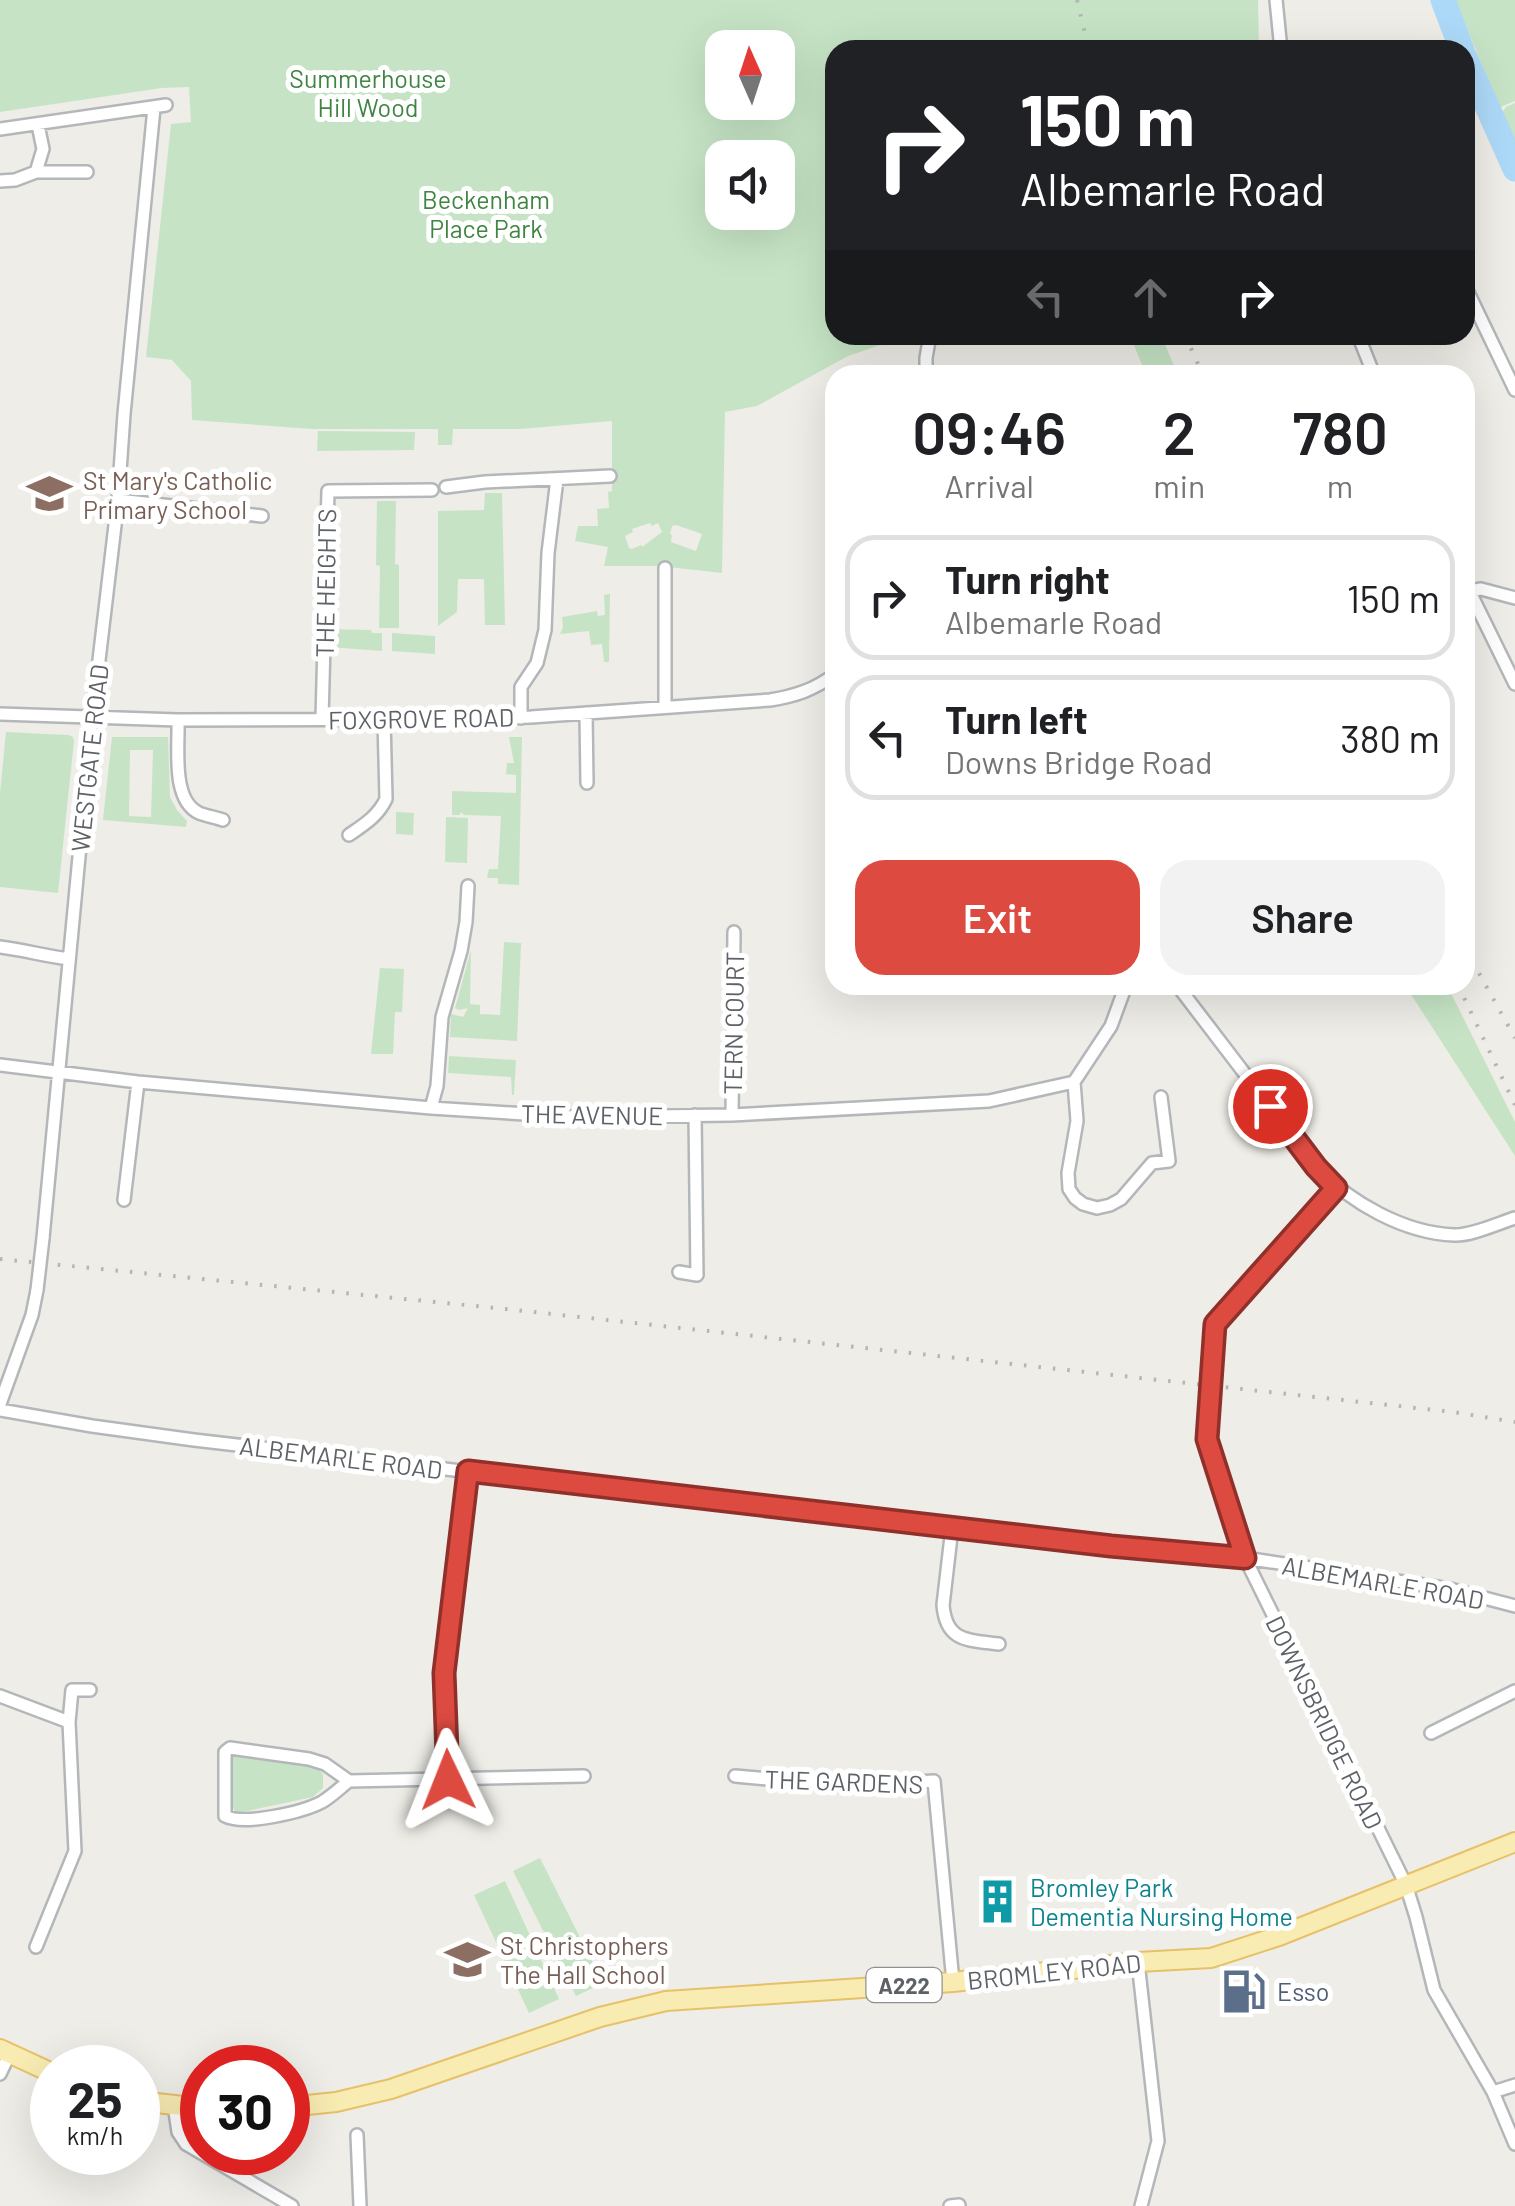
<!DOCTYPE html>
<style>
:root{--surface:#fff;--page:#f2f2f2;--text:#202124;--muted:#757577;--line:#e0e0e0;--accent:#dc4a40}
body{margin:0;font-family:Barlow,sans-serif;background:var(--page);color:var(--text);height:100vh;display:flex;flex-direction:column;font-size:38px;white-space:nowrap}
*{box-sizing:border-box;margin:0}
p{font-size:32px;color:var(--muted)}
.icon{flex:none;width:55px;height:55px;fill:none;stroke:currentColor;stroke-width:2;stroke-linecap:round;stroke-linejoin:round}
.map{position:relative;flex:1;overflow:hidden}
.sheet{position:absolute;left:825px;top:365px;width:650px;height:630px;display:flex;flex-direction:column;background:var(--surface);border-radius:30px;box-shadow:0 10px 40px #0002}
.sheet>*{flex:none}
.guide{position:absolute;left:825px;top:40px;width:650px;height:305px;border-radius:30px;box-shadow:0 10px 40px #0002;background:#202124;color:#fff;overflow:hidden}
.needle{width:65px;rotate:357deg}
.buttons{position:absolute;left:705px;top:30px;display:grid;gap:20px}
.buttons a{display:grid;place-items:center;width:90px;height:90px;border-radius:20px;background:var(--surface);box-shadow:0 10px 40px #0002;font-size:50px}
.speed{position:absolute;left:30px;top:2045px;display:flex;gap:20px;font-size:50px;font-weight:700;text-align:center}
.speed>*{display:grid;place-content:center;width:130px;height:130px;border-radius:50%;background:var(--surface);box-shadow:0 10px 40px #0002;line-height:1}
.speed small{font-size:25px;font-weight:400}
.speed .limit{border:15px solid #d22;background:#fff;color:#111}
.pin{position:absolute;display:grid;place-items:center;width:85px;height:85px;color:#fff;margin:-42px;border:5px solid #fff;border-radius:50%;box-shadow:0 2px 10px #0007}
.me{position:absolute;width:110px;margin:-55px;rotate:358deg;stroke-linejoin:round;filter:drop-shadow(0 0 8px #0008)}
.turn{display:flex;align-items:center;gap:35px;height:210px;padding:0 30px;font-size:45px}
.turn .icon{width:130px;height:130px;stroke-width:2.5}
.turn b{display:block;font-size:70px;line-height:85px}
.lanes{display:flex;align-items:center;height:95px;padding:0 30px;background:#0003;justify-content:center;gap:50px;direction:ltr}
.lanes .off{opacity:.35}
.eta{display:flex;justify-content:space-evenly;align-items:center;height:170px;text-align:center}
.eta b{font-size:60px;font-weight:600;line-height:70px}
.action{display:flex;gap:20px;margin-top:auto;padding:20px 30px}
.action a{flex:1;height:115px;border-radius:30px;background:var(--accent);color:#fff;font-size:40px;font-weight:600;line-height:115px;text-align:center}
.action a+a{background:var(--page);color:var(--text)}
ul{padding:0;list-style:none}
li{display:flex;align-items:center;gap:30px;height:125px;margin:0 20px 15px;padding:0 10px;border:5px solid var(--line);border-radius:30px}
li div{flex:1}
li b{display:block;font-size:38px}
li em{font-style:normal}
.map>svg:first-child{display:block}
.green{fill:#c6e4c5;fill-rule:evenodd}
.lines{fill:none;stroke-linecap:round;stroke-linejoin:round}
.river{stroke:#add9f8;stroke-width:25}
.street-casing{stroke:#b4b7ba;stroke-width:16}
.primary-casing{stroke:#e6c168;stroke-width:22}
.street{stroke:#fff;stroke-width:11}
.primary{stroke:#f9ecb2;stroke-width:18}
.rail{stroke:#b4b5b6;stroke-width:4;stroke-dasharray:2.5 12;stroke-linecap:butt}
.street-bridge-casing{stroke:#b4b7ba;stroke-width:16;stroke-linecap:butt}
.street-bridge{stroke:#fff;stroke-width:11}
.route-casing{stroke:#8f302a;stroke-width:25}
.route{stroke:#dc4a40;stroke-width:18}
.labels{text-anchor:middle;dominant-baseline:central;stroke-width:10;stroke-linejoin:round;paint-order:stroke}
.shield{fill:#fff;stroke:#8e9194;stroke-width:2.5}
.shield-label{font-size:22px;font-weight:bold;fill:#5e6266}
.park-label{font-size:25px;fill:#3d8540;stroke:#fff}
.education-label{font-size:25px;fill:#785e54;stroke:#fff;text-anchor:start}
.street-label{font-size:25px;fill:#5e6266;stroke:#fff}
.culture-label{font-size:25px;fill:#0d838f;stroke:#fff;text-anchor:start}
.service-label{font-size:25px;fill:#4e5e75;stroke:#fff;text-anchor:start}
</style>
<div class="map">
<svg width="1515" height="2206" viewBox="0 0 1515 2206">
<rect width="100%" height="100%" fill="#efede7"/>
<path class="green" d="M0 0H1258L1259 50H835V335H900L886 343 848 356 757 406 725 412 722 573 659 566H604L608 547 575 541 578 526H598L597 509 609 508 608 492 612 491V421L521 429H453L452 445H438V429H312L192 420 191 381 172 360 146 357 171 124 191 122 189 87 162 88 0 112ZM722 48H778V102H722ZM722 158H778V212H722ZM650 523 652 526 658 523 662 532 642 547 641 545 632 549 629 548 625 536 633 532 632 529ZM676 525 702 534 696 551 671 542 672 535 670 534 672 526Z
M1455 0H1515V101L1500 107Z
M1515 103V159L1498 119 1506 107Z
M1130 335H1161L1178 375H1146Z
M318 431 415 432 414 450 317 451Z
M485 493H502L505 625H485L484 579H458L457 612 438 626V511L484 510Z
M377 501H396L395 564 399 565V628H379L380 566 376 565Z
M610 594 609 662H604L602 644 591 645 589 631 560 634 563 627 562 617 597 611 598 616 605 615 604 595Z
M329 629 371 630 372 633H382V651L329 647Z
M392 633 435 636V654L392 651Z
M6 732 68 735 73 737 74 741 58 893 0 887V793Z
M112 737H168L170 797 177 810 187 821 186 827 103 820ZM130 750H153L151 817 129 816Z
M509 737H522L519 885 498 884V878H487L489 869H498L501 816 464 815 461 812 460 815H452V791L516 793V775L506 774 507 763H514Z
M396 812 414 813 413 835 396 834Z
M446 817 468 818 467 863 445 862Z
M504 942 521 943 517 1041 450 1037 451 1014 463 1017 468 1008 459 1010 455 1008 471 950 470 1004 480 1005V1014L500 1015Z
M380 968 404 969 402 1012H395L393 1054H371Z
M1405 985H1447L1515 1122V1156Z
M449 1056 516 1060 514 1095H512L511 1077 448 1073Z
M236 1753 313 1764 323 1774V1788L313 1797 238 1813 234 1810 232 1804 231 1759Z
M540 1858 603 1983 576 1996 513 1871Z
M505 1881 559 1999 529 2013 474 1895Z"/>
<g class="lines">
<path class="river" d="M1443 0 1462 50
M1465 57 1515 169"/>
<defs>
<path id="street" d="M1276 0 1281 50
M38 125 43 149 36 172H87
M0 129 166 105
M0 181 15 180 36 172
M1465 286 1515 390
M1358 335 1374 375
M926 375V358L930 335
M446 487 485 482 610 476
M118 500 262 516
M1465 582 1515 684
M1469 591 1481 589 1515 598
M665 707V568
M586 713 587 783
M0 714 178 720 463 719 531 717 770 700C795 696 814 690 835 674
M521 718V687L537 663 545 630 548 553 557 479
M322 719 328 491 432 490
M178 720C179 747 171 800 199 813 206 816 215 817 223 820
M349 835C365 824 378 816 386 799L384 719
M0 947C24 950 45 956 69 959
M1177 985 1316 1167C1351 1203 1404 1233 1454 1235 1471 1236 1499 1223 1515 1218
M0 1065 138 1082 431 1108 573 1117 732 1115 989 1101 1074 1082 1111 1026 1126 985
M1074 1082 1077 1121 1068 1173 1069 1189 1075 1198 1083 1204 1097 1208 1110 1205 1121 1199 1152 1163 1169 1161 1161 1097
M431 1108 437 1086 442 1017 461 951 466 922 468 886
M732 1115 734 932
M124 1200 138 1082
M43 1238 92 719 118 500 124 414 154 108
M679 1272 697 1275 695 1115
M1210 1377 1215 1324 1336 1188
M0 1404 32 1315 37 1290
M1208 1408 1207 1439 1245 1558 1406 1885 1416 1917 1434 1990 1493 2092 1515 2144
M0 1410 92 1426 194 1440 1111 1546 1245 1558 1450 1589 1515 1606
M952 1528 943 1605C946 1642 968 1640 999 1644
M0 1696 69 1722 75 1851 36 1947
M69 1722 72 1690H90
M1431 1733 1515 1691
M230 1748 309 1759 325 1764 349 1781C340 1788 332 1796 322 1802 303 1812 244 1826 225 1816V1752Z
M735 1776 845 1786 934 1781 953 1982
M448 1780 444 1673 468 1471
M349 1781 584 1776
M1138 1962 1158 2141 1141 2206
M0 2074 10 2053
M1493 2092 1515 2085
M174 2105 178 2132 186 2144 292 2206
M357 2135 360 2206
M950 2206 959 2205"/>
<path id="primary" d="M0 2049 52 2073
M138 2101 202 2108
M288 2107 336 2102 391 2089 600 2017 666 2001 953 1982 1138 1962 1211 1958 1279 1936 1515 1842"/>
</defs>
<use href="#street" class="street-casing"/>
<use href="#primary" class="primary-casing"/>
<use href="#street" class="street"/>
<use href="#primary" class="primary"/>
<path class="rail" d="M1077 0 1089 50
M1185 335 1203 375
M1465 948 1515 1038
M1458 985 1515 1105
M0 1259 506 1309 1453 1412 1515 1422"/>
<defs>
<path id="street-bridge" d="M37 1290 43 1238
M1208 1408 1210 1377"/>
</defs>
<use href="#street-bridge" class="street-bridge-casing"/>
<use href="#street-bridge" class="street-bridge"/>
</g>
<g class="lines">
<defs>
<path id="route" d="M448 1780 444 1673 468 1471 1111 1546 1245 1558 1207 1439 1215 1324 1336 1188 1316 1167 1270 1106"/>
</defs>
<use href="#route" class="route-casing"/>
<use href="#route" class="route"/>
</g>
<defs>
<symbol id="school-bare" viewBox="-9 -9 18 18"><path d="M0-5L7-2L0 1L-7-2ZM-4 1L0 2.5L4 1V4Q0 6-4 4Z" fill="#8d6e63" stroke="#fff" stroke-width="2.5" paint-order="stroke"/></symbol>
<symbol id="building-bare" viewBox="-9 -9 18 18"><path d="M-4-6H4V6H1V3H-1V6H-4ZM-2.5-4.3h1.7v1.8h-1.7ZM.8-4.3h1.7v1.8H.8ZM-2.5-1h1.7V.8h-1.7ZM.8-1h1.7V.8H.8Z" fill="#0f9aa8" stroke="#fff" stroke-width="2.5" paint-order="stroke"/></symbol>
<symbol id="fuel-bare" viewBox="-9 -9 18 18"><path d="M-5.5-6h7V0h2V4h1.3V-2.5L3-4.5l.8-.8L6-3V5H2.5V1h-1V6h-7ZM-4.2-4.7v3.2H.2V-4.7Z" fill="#5c6f8a" stroke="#fff" stroke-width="2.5" paint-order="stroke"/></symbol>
</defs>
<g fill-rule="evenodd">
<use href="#school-bare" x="18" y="462" width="63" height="63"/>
<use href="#building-bare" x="966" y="1870" width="63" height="63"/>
<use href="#school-bare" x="436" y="1928" width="63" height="63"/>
<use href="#fuel-bare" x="1212" y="1960" width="63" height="63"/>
</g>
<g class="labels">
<rect class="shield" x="866.5" y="1968" width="75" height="34" rx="8"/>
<g class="shield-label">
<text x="904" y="1985">A222</text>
</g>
<g class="park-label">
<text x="368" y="78">Summerhouse<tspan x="368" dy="29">Hill Wood</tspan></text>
<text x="486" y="199">Beckenham<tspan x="486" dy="29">Place Park</tspan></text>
</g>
<g class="education-label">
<text x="83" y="480">St Mary's Catholic<tspan x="83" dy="29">Primary School</tspan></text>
<text x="500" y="1945">St Christophers<tspan x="500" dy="29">The Hall School</tspan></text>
</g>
<g class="street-label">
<text transform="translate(325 583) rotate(-89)">THE HEIGHTS</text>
<text transform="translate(421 718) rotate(-1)">FOXGROVE ROAD</text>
<text transform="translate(89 758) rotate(-84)">WESTGATE ROAD</text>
<text transform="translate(733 1023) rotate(-89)">TERN COURT</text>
<text transform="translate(592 1114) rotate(1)">THE AVENUE</text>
<text transform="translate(341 1457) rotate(7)">ALBEMARLE ROAD</text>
<text transform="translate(1383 1582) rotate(10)">ALBEMARLE ROAD</text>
<text transform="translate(1325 1722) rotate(64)">DOWNSBRIDGE ROAD</text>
<text transform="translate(844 1781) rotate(2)">THE GARDENS</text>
<text transform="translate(1054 1971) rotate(-6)">BROMLEY ROAD</text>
</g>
<g class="culture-label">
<text x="1030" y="1887">Bromley Park<tspan x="1030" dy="29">Dementia Nursing Home</tspan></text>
</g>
<g class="service-label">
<text x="1277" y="1991">Esso</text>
</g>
</g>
</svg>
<div class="buttons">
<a><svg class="needle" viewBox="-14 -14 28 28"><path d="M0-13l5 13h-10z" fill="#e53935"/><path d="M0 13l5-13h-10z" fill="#757577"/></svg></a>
<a><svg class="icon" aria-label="sound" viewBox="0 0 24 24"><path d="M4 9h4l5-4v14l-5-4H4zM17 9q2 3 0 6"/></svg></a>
</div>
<div class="speed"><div>25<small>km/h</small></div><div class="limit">30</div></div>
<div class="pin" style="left:1270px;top:1106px;background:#d93025"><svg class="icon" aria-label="arrive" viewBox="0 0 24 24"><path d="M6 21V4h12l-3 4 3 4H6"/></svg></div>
<svg class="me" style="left:448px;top:1780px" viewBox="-20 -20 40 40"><path d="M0-17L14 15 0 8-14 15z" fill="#dc4a40" stroke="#fff" stroke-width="4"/></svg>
<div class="guide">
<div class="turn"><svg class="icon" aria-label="right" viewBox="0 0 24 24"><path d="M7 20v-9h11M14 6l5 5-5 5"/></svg><div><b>150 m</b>Albemarle Road</div></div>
<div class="lanes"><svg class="icon off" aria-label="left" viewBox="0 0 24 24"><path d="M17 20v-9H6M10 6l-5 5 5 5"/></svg><svg class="icon off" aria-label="ahead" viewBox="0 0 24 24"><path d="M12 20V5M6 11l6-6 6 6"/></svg><svg class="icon" aria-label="right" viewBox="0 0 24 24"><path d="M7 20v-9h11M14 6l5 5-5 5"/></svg></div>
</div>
<section class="sheet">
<div class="eta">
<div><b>09:46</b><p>Arrival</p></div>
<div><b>2</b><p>min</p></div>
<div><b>780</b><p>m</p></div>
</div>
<ul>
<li><svg class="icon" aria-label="right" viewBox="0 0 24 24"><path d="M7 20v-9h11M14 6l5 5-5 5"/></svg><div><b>Turn right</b><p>Albemarle Road</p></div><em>150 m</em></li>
<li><svg class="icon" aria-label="left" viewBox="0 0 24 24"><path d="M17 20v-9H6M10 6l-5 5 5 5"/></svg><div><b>Turn left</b><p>Downs Bridge Road</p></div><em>380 m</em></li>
</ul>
<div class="action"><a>Exit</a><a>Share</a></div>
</section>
</div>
